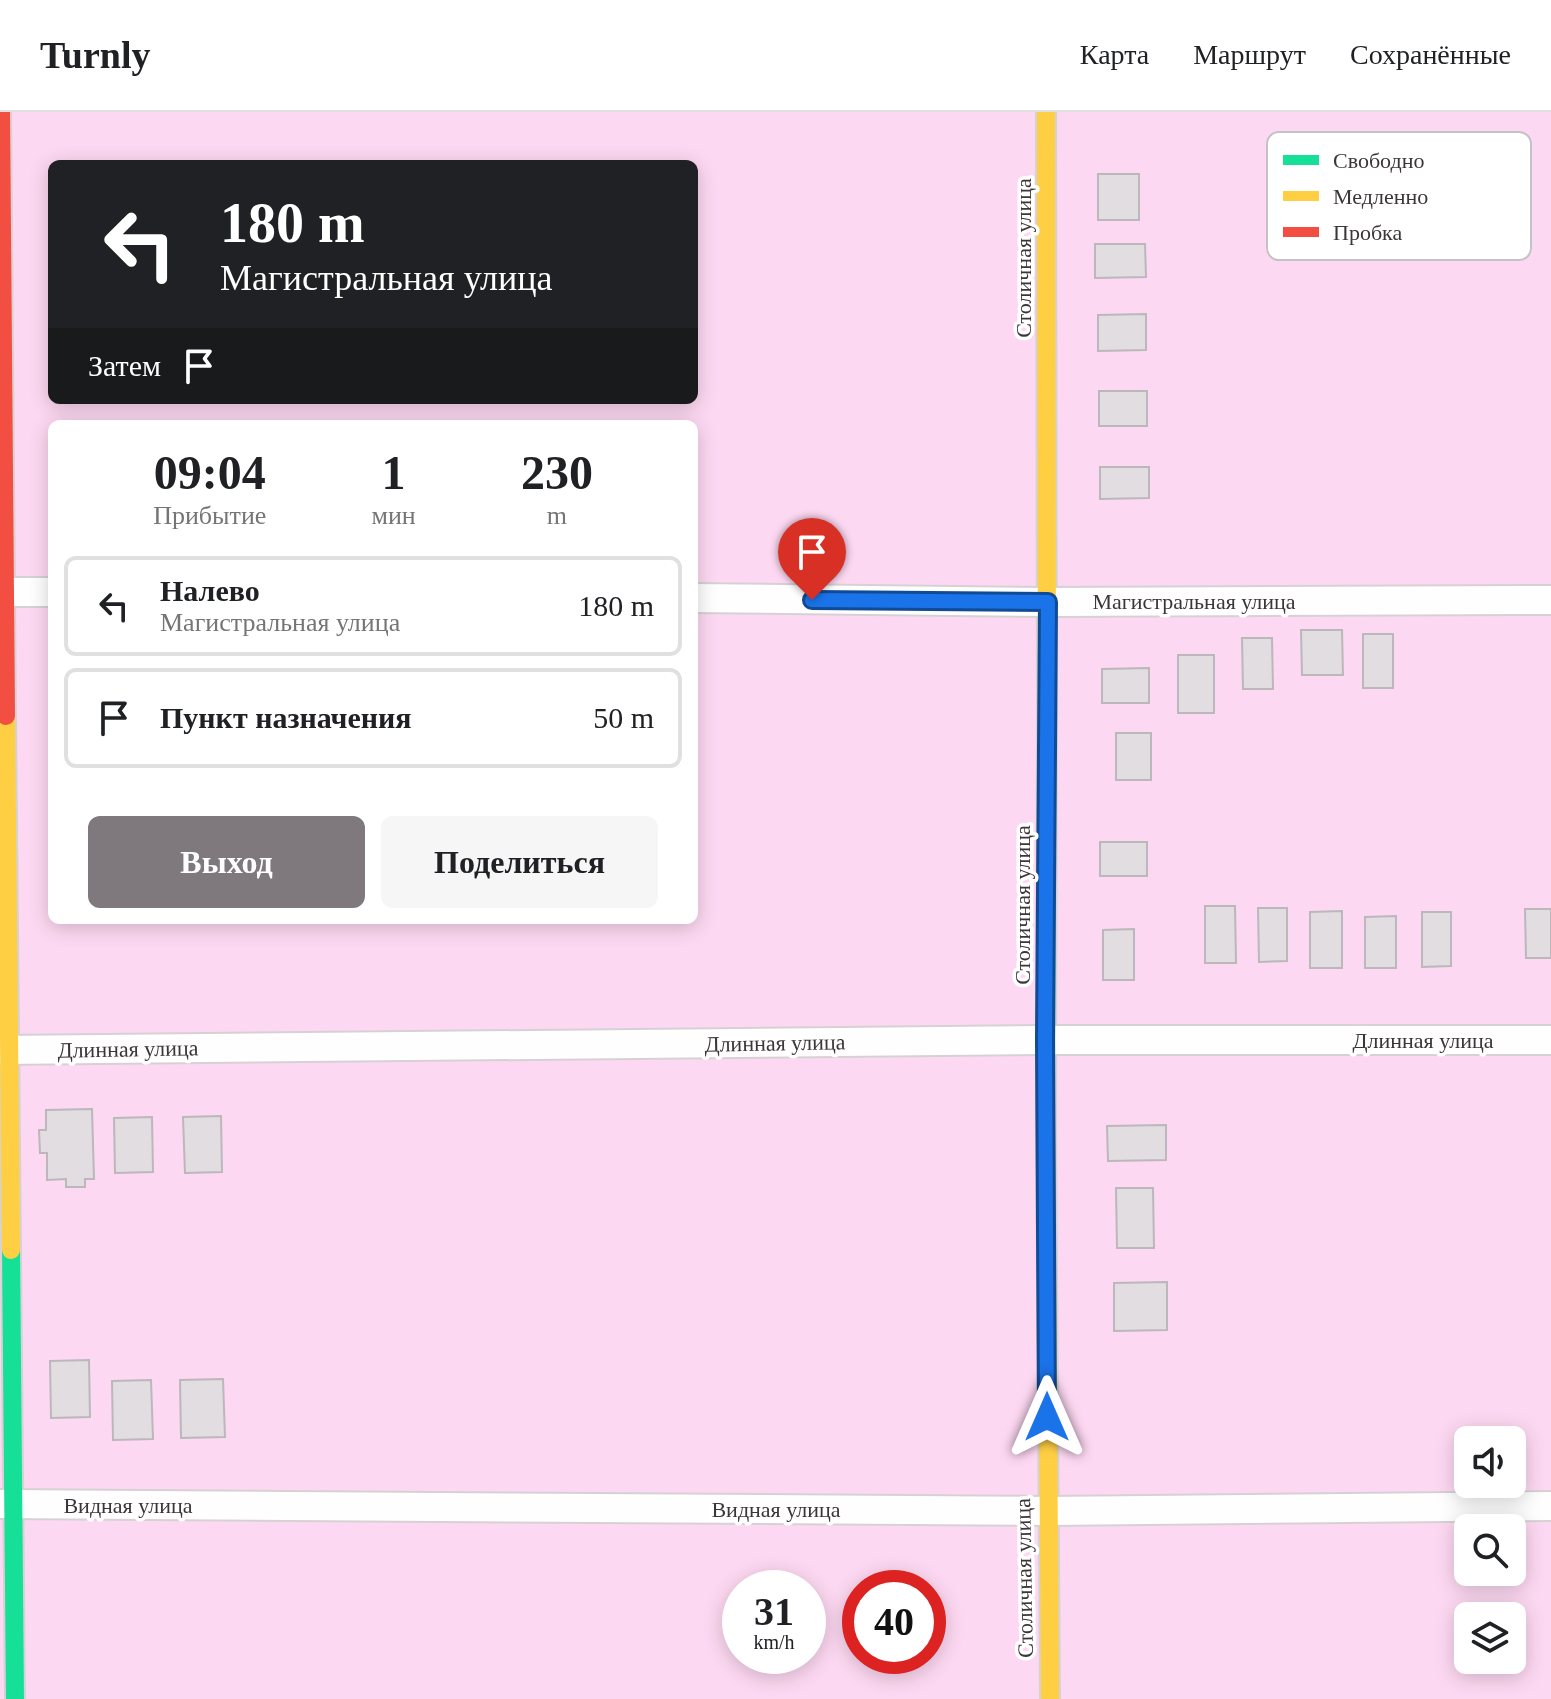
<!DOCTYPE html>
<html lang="ru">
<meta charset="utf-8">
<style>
:root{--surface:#fff;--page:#f6f6f6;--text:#202124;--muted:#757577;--line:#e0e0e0;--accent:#7f797d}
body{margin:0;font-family:Georgia,serif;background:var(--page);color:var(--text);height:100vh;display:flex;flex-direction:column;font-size:30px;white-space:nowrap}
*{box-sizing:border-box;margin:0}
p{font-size:26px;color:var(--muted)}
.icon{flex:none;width:44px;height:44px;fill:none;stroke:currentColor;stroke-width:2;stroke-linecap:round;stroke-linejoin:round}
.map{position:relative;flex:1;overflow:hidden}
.details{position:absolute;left:48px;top:308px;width:650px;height:504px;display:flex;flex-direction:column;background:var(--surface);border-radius:12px;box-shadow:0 4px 20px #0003}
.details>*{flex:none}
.hud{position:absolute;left:48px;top:48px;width:650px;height:244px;border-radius:12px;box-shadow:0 4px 20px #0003;background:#202124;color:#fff;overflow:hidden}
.tools{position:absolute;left:1454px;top:1314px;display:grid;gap:16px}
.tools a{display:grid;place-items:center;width:72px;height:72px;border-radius:12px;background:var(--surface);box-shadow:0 4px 20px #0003;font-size:40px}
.speed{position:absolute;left:722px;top:1458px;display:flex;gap:16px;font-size:40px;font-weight:700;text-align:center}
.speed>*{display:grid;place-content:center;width:104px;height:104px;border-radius:50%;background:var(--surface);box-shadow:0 4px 20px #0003;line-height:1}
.speed small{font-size:20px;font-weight:400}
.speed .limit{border:12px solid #d22;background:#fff;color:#111}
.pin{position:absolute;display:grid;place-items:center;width:68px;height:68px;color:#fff;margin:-82px -34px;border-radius:50% 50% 50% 0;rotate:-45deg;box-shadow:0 0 8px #0007}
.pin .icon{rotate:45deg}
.me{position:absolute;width:88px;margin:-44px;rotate:0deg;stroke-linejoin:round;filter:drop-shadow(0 0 6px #0008)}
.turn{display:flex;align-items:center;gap:28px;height:168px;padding:0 40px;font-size:36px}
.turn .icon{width:104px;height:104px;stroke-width:2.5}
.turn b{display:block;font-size:56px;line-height:68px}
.then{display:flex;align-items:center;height:76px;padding:0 40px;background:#0003;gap:16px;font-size:30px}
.eta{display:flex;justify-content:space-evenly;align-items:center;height:136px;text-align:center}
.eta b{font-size:48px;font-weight:800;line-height:56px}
.primary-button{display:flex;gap:16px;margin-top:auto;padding:16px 40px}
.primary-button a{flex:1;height:92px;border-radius:12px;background:var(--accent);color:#fff;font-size:32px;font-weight:800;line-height:92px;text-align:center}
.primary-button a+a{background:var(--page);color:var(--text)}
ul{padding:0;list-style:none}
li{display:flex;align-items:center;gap:24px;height:100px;margin:0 16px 12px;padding:0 24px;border:4px solid var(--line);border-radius:12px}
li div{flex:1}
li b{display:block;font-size:30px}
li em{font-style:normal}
header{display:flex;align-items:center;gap:48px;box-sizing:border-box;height:112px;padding:0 40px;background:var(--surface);border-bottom:2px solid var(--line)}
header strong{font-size:38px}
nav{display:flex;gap:44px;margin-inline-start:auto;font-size:28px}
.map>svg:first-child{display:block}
.green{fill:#fdd8f2;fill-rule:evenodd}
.building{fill:#e1dde0;stroke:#bcb7ba;stroke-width:2}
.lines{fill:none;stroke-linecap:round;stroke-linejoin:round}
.street-casing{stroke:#d6d2d4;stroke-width:32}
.fast-casing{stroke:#d6d2d4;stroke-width:22}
.slow-casing{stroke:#d6d2d4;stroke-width:22}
.jam-casing{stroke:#d6d2d4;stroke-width:22}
.street{stroke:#fffefe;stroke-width:28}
.fast{stroke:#16e098;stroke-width:18}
.slow{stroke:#ffcf43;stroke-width:18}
.jam{stroke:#f24e42;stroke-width:18}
.route-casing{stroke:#114b97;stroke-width:20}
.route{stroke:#1a73e8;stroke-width:14}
.labels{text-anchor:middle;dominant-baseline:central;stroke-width:7;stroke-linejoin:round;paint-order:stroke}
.street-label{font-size:22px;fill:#3b3639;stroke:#fff}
.key{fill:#fff;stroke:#c4c3c4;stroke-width:2}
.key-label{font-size:22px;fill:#3b3639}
</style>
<header>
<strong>Turnly</strong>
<nav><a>Карта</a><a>Маршрут</a><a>Сохранённые</a></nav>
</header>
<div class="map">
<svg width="1551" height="1587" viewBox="0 0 1551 1587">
<rect width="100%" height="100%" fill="#fcf6fa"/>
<path class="green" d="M0 0H1551V1587H0ZM52 52H694V288H52ZM52 312H694V808H52ZM1468 1328H1512V1372H1468ZM1468 1416H1512V1460H1468ZM740 1476H808V1544H740ZM860 1476H928V1544H860ZM1468 1504H1512V1548H1468Z"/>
<path class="building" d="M1098 62H1139V108H1098Z
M1095 132H1145L1146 165 1095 166Z
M1146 202V238L1098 239V203Z
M1099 279H1147V314H1099Z
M1100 355H1149V386L1100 387Z
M1301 518H1342L1343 563H1302Z
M1363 522H1393V576H1363Z
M1242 526H1272L1273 577H1243Z
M1178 543H1214V601H1178Z
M1149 556V591H1102V557Z
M1116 621H1151V668H1116Z
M1100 730H1147V764H1100Z
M1205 794H1235L1236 851H1205Z
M1258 796H1287V849L1259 850Z
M1525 797H1551V846H1526Z
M1342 799V856H1310V800Z
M1422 800H1451V854L1422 855Z
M1396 804V856H1365V805Z
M1134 817V868H1103V818Z
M92 997 94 1067H85V1075H66V1067L47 1068V1041H40L39 1018H46V998Z
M221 1004 222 1060 185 1061 183 1005Z
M152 1005 153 1060 115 1061 114 1006Z
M1166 1013V1048L1108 1049 1107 1014Z
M1116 1076H1153L1154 1136H1117Z
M1167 1170V1218L1114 1219V1171Z
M89 1248 90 1305 51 1306 50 1249Z
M223 1267 225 1325 181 1326 180 1268Z
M151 1268 153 1327 113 1328 112 1269Z"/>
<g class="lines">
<defs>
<path id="street" d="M0 480H52
M694 486 1048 490 1551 488
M0 938 1045 928H1551
M0 1392 1047 1399 1551 1394"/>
<path id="fast" d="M1046 1008 1047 591
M11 1138 15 1587"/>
<path id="slow" d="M1046 0 1047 591
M6 604 11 1138
M1046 1008 1050 1587"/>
<path id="jam" d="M1 0 6 604"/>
</defs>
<use href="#street" class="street-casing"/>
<use href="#fast" class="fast-casing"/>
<use href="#slow" class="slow-casing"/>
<use href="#jam" class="jam-casing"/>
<use href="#street" class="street"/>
<use href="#fast" class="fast"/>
<use href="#slow" class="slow"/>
<use href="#jam" class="jam"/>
</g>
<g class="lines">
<defs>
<path id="route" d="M812 488 1048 490 1045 928 1047 1305"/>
</defs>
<use href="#route" class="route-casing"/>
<use href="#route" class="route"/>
</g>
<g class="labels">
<g class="street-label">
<text transform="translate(1023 146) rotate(-90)">Столичная улица</text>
<text x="1194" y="489">Магистральная улица</text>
<text transform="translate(1022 793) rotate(-90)">Столичная улица</text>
<text x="1423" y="928">Длинная улица</text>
<text transform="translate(775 931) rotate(-1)">Длинная улица</text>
<text transform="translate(128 937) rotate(-1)">Длинная улица</text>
<text x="128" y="1393">Видная улица</text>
<text x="776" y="1397">Видная улица</text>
<text transform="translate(1024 1466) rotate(-91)">Столичная улица</text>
</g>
</g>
<rect x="1267" y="20" width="264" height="128" rx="12" class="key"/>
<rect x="1283" y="43" width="36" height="10" fill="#16e098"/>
<rect x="1283" y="79" width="36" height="10" fill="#ffcf43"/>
<rect x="1283" y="115" width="36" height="10" fill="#f24e42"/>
<g class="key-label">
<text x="1333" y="56">Свободно</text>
<text x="1333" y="92">Медленно</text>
<text x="1333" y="128">Пробка</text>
</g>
</svg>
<div class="tools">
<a><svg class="icon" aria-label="sound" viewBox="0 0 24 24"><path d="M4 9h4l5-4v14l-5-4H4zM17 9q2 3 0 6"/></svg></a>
<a><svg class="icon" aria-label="search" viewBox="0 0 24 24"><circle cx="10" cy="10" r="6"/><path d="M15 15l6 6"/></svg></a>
<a><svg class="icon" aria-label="layers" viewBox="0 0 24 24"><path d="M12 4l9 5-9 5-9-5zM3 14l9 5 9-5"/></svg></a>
</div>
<div class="speed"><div>31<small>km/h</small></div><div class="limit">40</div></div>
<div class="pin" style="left:812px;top:488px;background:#d93025"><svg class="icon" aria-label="arrive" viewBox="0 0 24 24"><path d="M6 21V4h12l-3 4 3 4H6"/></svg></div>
<svg class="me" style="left:1047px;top:1305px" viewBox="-20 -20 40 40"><path d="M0-17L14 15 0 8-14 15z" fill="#1a73e8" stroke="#fff" stroke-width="4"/></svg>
<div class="hud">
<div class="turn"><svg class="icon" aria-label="left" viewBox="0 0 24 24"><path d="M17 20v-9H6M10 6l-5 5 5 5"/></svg><div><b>180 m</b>Магистральная улица</div></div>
<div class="then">Затем<svg class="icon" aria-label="arrive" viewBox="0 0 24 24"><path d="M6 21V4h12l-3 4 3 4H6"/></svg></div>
</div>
<section class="details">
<div class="eta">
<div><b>09:04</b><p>Прибытие</p></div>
<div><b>1</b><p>мин</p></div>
<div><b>230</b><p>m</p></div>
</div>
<ul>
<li><svg class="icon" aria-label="left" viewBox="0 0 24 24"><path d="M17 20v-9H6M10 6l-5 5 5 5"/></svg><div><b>Налево</b><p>Магистральная улица</p></div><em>180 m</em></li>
<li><svg class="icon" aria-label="arrive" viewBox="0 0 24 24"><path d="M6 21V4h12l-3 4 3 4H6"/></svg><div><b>Пункт назначения</b></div><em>50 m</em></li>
</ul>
<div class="primary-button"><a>Выход</a><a>Поделиться</a></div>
</section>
</div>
